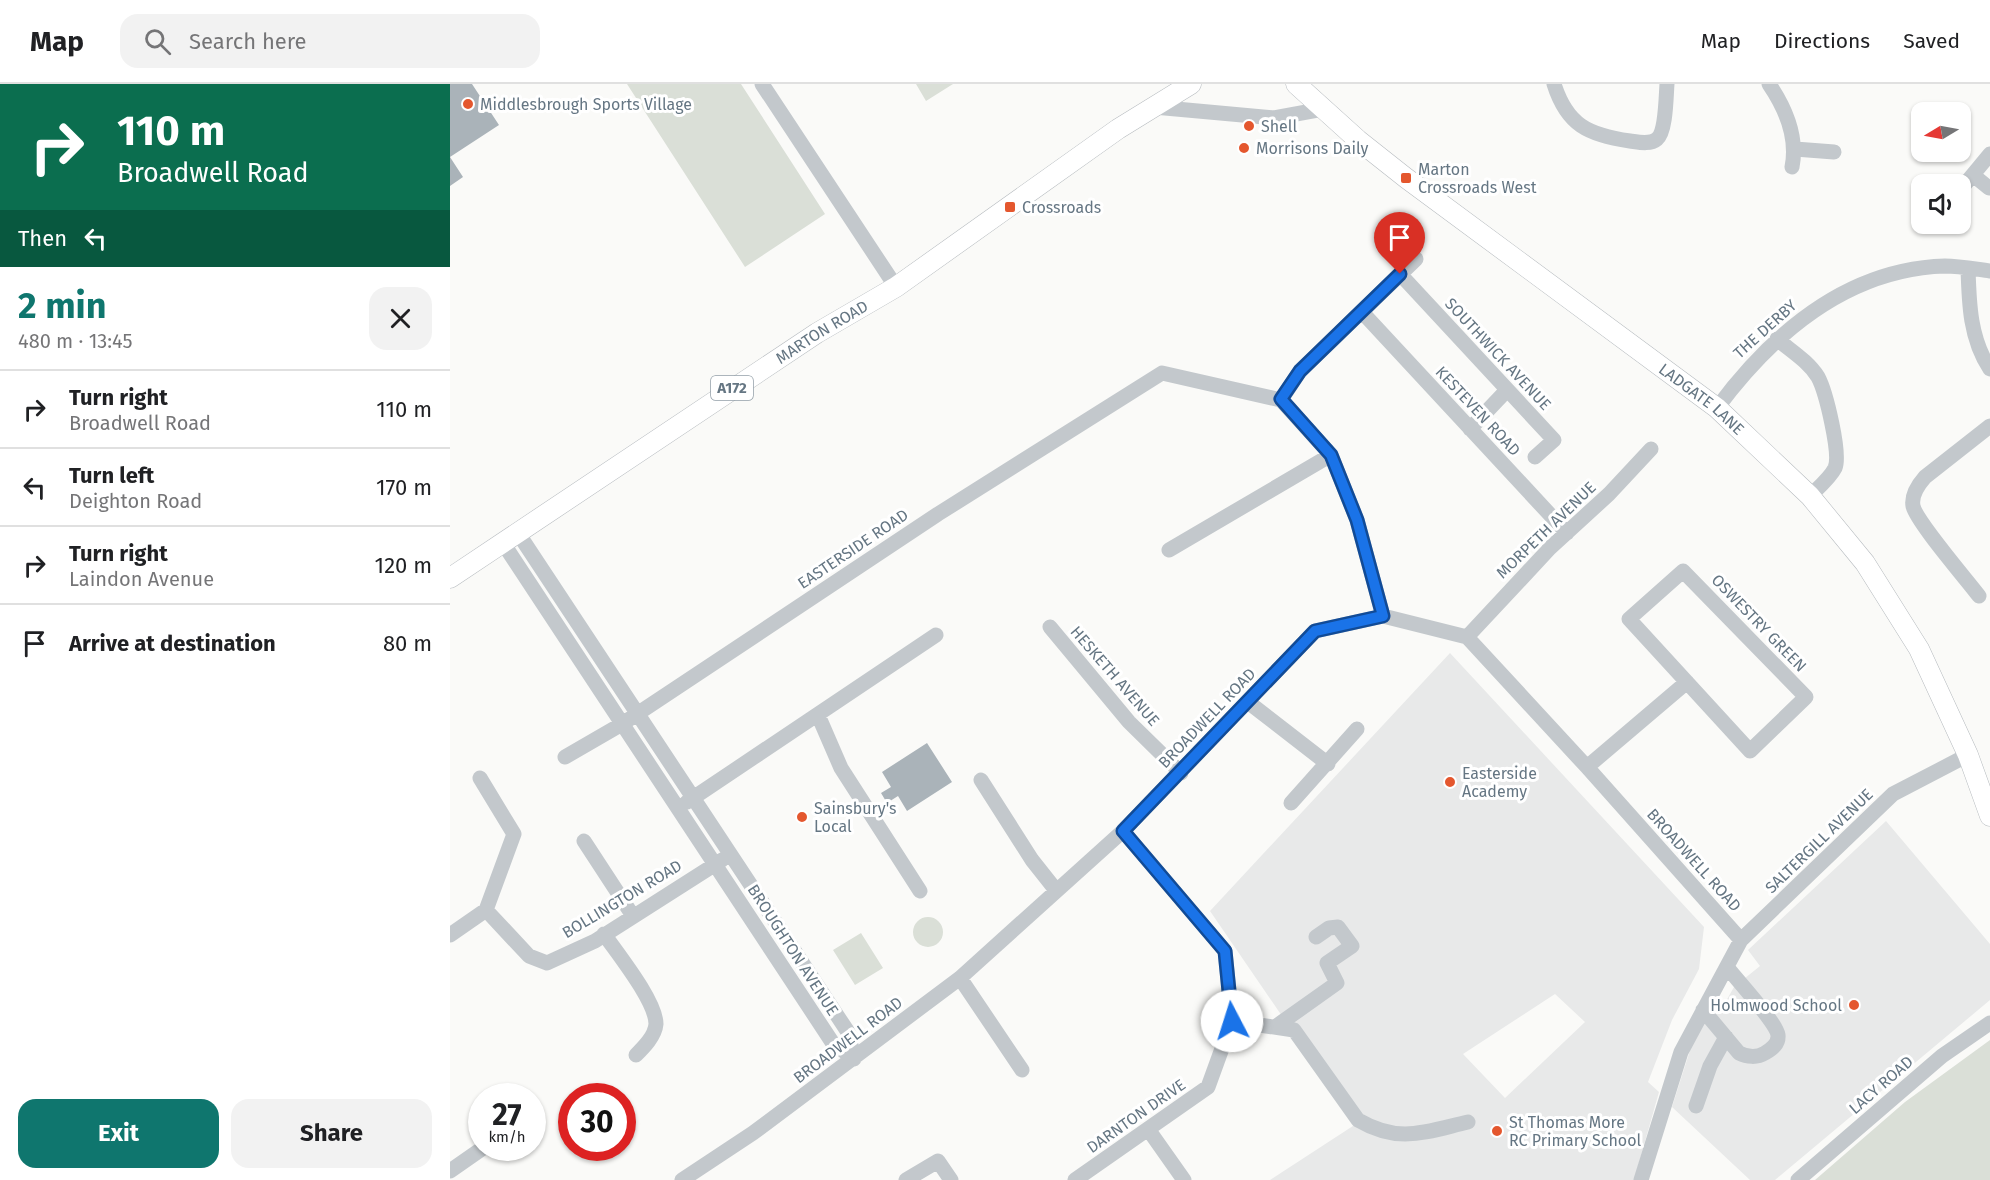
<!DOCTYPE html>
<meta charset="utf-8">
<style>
:root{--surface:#fff;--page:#f2f2f2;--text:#202124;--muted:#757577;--line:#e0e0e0;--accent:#0f766e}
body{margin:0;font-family:"Fira Sans",sans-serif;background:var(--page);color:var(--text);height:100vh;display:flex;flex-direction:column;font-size:22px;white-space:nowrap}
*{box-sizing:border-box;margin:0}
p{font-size:20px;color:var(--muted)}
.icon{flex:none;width:33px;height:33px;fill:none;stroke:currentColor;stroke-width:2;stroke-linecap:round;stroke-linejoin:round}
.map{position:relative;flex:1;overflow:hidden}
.details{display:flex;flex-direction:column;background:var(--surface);width:450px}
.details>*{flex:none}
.top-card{background:#0b6e4f;color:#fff;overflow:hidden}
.needle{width:39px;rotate:260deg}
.buttons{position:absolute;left:1461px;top:18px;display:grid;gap:12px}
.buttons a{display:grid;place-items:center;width:60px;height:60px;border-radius:12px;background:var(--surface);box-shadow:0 2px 4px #0004;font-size:30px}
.speed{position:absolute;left:18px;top:999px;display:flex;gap:12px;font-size:30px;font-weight:700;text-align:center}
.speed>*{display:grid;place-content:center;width:78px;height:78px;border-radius:50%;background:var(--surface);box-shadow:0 2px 4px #0004;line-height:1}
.speed small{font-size:15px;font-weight:400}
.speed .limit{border:9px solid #d22;background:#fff;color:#111}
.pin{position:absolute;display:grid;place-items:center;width:51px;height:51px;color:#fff;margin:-62px -26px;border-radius:50% 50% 50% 0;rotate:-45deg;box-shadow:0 0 6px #0007}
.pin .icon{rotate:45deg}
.me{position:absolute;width:66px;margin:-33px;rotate:355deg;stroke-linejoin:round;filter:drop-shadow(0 0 4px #0008)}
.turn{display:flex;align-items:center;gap:21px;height:126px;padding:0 18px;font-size:27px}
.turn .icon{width:78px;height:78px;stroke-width:2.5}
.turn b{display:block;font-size:42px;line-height:51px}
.then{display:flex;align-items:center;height:57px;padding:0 18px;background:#0003;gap:12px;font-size:22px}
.round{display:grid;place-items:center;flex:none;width:63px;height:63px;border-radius:18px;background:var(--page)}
.summary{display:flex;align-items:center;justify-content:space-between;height:102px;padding:0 18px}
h1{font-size:36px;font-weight:700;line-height:45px;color:var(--accent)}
.button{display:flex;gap:12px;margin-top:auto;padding:12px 18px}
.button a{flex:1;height:69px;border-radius:18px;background:var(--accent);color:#fff;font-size:24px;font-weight:700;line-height:69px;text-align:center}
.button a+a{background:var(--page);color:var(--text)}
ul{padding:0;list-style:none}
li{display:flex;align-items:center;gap:18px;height:78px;padding:0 18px;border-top:2px solid var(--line)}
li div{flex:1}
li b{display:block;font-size:22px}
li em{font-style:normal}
header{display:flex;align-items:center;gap:36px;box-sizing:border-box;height:84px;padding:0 30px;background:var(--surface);border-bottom:2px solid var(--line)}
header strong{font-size:28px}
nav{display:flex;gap:33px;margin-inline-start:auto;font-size:21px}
.search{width:420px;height:54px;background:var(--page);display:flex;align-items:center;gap:15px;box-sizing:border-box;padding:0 21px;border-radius:18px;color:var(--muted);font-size:22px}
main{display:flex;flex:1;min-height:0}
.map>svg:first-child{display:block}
.built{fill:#e8e9e9;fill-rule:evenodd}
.green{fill:#dadfd7}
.building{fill:#aab3b9}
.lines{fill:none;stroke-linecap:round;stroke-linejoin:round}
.major-casing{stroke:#b5babe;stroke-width:21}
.minor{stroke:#c3c8cc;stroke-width:15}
.major{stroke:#fff;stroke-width:20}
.route-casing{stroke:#114b97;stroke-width:15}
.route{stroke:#1a73e8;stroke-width:10}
.poi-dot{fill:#e4572e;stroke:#fff;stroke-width:2}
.labels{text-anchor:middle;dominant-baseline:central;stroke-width:6;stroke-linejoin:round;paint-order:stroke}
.shield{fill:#fff;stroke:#939fa8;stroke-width:1.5}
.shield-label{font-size:15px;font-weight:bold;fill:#657683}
.poi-label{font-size:16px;fill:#657683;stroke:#fff;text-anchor:start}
.street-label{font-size:16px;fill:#657683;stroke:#fff}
</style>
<header>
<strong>Map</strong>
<div class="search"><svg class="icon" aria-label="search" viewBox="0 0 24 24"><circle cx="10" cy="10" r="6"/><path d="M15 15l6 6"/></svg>Search here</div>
<nav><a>Map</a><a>Directions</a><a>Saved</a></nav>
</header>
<main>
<section class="details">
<div class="top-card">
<div class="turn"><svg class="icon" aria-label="right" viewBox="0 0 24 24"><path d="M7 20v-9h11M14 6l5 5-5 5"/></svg><div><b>110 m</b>Broadwell Road</div></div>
<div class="then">Then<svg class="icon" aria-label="left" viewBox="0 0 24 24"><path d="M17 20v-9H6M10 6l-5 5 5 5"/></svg></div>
</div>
<div class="summary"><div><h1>2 min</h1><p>480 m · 13:45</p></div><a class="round"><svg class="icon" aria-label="close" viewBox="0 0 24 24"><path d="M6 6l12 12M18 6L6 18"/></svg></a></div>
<ul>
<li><svg class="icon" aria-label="right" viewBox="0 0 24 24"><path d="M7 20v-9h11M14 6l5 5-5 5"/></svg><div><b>Turn right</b><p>Broadwell Road</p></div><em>110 m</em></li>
<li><svg class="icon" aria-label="left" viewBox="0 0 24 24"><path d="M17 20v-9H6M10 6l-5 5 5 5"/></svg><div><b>Turn left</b><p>Deighton Road</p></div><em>170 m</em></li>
<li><svg class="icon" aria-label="right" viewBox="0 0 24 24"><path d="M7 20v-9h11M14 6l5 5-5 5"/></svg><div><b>Turn right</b><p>Laindon Avenue</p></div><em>120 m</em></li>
<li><svg class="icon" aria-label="arrive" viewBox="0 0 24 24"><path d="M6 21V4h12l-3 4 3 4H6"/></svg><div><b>Arrive at destination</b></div><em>80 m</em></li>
</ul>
<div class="button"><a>Exit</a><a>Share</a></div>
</section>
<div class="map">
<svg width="1540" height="1096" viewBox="0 0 1540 1096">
<rect width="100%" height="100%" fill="#fafaf8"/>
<path class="built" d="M1000 569 1254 843 1249 885 1222 936 1198 998 1209 1008 1184 1096H820L906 1040 760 827ZM1105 910 1135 938 1055 1014 1013 970Z
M1436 737 1540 860V916L1325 1096H1300L1222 1023 1242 960 1253 937 1256 939 1271 926 1284 903 1310 882 1298 866Z"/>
<path class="green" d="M177 0H291L375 130 295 183Z
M466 0H503L476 17Z
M463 848a15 15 0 1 1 30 0a15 15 0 1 1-30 0Z
M411 849 433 884 405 901 383 866Z
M1540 956V1096H1365L1455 1018Z"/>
<path class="building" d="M0 0H22L49 41 0 73 13 93 0 102Z
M477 659 502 698 457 727 448 712 437 719 431 709 441 703 432 688Z"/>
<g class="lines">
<defs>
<g id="major">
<path id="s1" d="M846 0 908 56 956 94 1267 324 1360 412 1415 479 1469 565 1518 671 1540 732"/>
<path id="s2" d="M0 494 367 249 446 203 668 45 741 0"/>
</g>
</defs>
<use href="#major" class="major-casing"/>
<path class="minor" d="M312 0 446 203
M1104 0C1117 41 1138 51 1180 57 1188 58 1200 61 1207 55 1216 48 1216 12 1217 0
M1319 0C1336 25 1348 53 1342 83
M704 23 824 34 873 25
M1345 65 1384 68
M1523 91 1539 104
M1511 105 1540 70
M1518 184C1519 220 1520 255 1540 285
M950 190 1104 356 1085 373
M912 228 1117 449
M1327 255C1341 267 1358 277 1368 293 1376 308 1391 370 1385 384 1380 394 1368 404 1360 412
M831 316 850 287 966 175
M1267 324C1322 250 1397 185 1495 182 1509 182 1525 185 1540 187
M1020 345 1057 306
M68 449 398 948 404 975
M53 459 382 958 404 975
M719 466 881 371
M1233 487 1356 613 1300 667 1179 535Z
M1529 512C1517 496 1466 437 1463 422 1461 411 1468 401 1475 393L1540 342
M600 543 679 638 731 689
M1017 553 1100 464 1159 410 1201 365
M798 618 878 680
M368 631 391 684 470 807
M115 673 172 640 488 430 712 289 831 316 881 371 907 436 933 532
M1137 683 1237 598
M30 694 64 750 36 826
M531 696 582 776 605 805
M237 718 486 551
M841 719 907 645
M134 757 183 832
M154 850C167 869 206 917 206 940 205 952 194 963 186 971
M0 851 36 826 79 872 97 879 145 857 272 776
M510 894 572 986
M1253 926 1289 969C1297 973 1307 974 1315 969 1322 965 1329 960 1328 951 1326 938 1287 896 1277 883
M782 937 844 946 908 1036C949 1060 975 1048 1018 1038
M825 943 887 899 877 879 902 862 888 843 879 844 866 853
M1246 1022 1260 982 1276 953
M698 1045 734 1096
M0 1087 33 1064
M232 1096 303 1049 510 894 673 747 865 547 933 532 1017 553 1137 683 1291 856
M456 1096 488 1077 501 1096
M625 1096 758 1003 782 937 775 867 673 747
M1191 1096 1231 968 1291 856 1443 710 1518 671
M1348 1096 1492 972 1540 939"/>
<use href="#major" class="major"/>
</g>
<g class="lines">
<defs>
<path id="route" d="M782 937 775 867 673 747 865 547 933 532 907 436 881 371 831 315 850 287 950 190"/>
</defs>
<use href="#route" class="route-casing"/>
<use href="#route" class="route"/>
</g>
<g class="poi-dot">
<circle cx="18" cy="20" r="6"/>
<circle cx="799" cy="42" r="6"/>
<circle cx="794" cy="64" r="6"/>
<rect x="950" y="88" width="12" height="12" rx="3"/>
<rect x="554" y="117" width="12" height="12" rx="3"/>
<circle cx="1000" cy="698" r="6"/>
<circle cx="352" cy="733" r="6"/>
<circle cx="1404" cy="921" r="6"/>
<circle cx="1047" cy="1047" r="6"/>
</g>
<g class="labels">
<rect class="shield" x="261" y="292" width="42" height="24" rx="4.5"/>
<g class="shield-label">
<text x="282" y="304">A172</text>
</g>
<g class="poi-label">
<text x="30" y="20">Middlesbrough Sports Village</text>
<text x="811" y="42">Shell</text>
<text x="806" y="64">Morrisons Daily</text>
<text x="968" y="85">Marton<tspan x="968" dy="18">Crossroads West</tspan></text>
<text x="572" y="123">Crossroads</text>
<text x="1012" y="689">Easterside<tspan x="1012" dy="18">Academy</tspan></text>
<text x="364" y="724">Sainsbury's<tspan x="364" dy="18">Local</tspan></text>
<text x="1392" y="921" text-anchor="end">Holmwood School</text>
<text x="1059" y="1038">St Thomas More<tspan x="1059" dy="18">RC Primary School</tspan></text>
</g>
<g class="street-label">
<text transform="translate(1315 245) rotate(-42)">THE DERBY</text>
<text stroke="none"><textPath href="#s2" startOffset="446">MARTON ROAD</textPath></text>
<text transform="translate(1048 270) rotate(47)">SOUTHWICK AVENUE</text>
<text stroke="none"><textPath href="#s1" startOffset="514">LADGATE LANE</textPath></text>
<text transform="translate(1028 327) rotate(47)">KESTEVEN ROAD</text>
<text transform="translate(1096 446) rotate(-44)">MORPETH AVENUE</text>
<text transform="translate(403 465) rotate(-34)">EASTERSIDE ROAD</text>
<text transform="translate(1309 539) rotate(46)">OSWESTRY GREEN</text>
<text transform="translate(665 592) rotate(49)">HESKETH AVENUE</text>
<text transform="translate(757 634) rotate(-46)">BROADWELL ROAD</text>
<text transform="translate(1369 757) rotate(-44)">SALTERGILL AVENUE</text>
<text transform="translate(1244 776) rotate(48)">BROADWELL ROAD</text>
<text transform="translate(172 815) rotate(-31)">BOLLINGTON ROAD</text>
<text transform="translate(343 866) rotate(57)">BROUGHTON AVENUE</text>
<text transform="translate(398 956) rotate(-37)">BROADWELL ROAD</text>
<text transform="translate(1431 1001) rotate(-41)">LACY ROAD</text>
<text transform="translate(686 1032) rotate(-35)">DARNTON DRIVE</text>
</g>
</g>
</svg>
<div class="buttons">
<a><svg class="needle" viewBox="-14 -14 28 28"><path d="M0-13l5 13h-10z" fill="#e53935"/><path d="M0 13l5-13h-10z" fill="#757577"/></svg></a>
<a><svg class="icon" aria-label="sound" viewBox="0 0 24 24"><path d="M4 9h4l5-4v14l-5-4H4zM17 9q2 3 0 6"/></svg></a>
</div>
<div class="speed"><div>27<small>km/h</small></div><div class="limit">30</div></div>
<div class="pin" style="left:950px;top:190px;background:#d93025"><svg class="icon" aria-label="arrive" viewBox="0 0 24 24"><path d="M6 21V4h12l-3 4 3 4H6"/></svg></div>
<svg class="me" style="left:782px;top:937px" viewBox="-20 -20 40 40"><circle r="19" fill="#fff"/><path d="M0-13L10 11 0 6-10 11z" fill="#1a73e8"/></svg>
</div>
</main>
